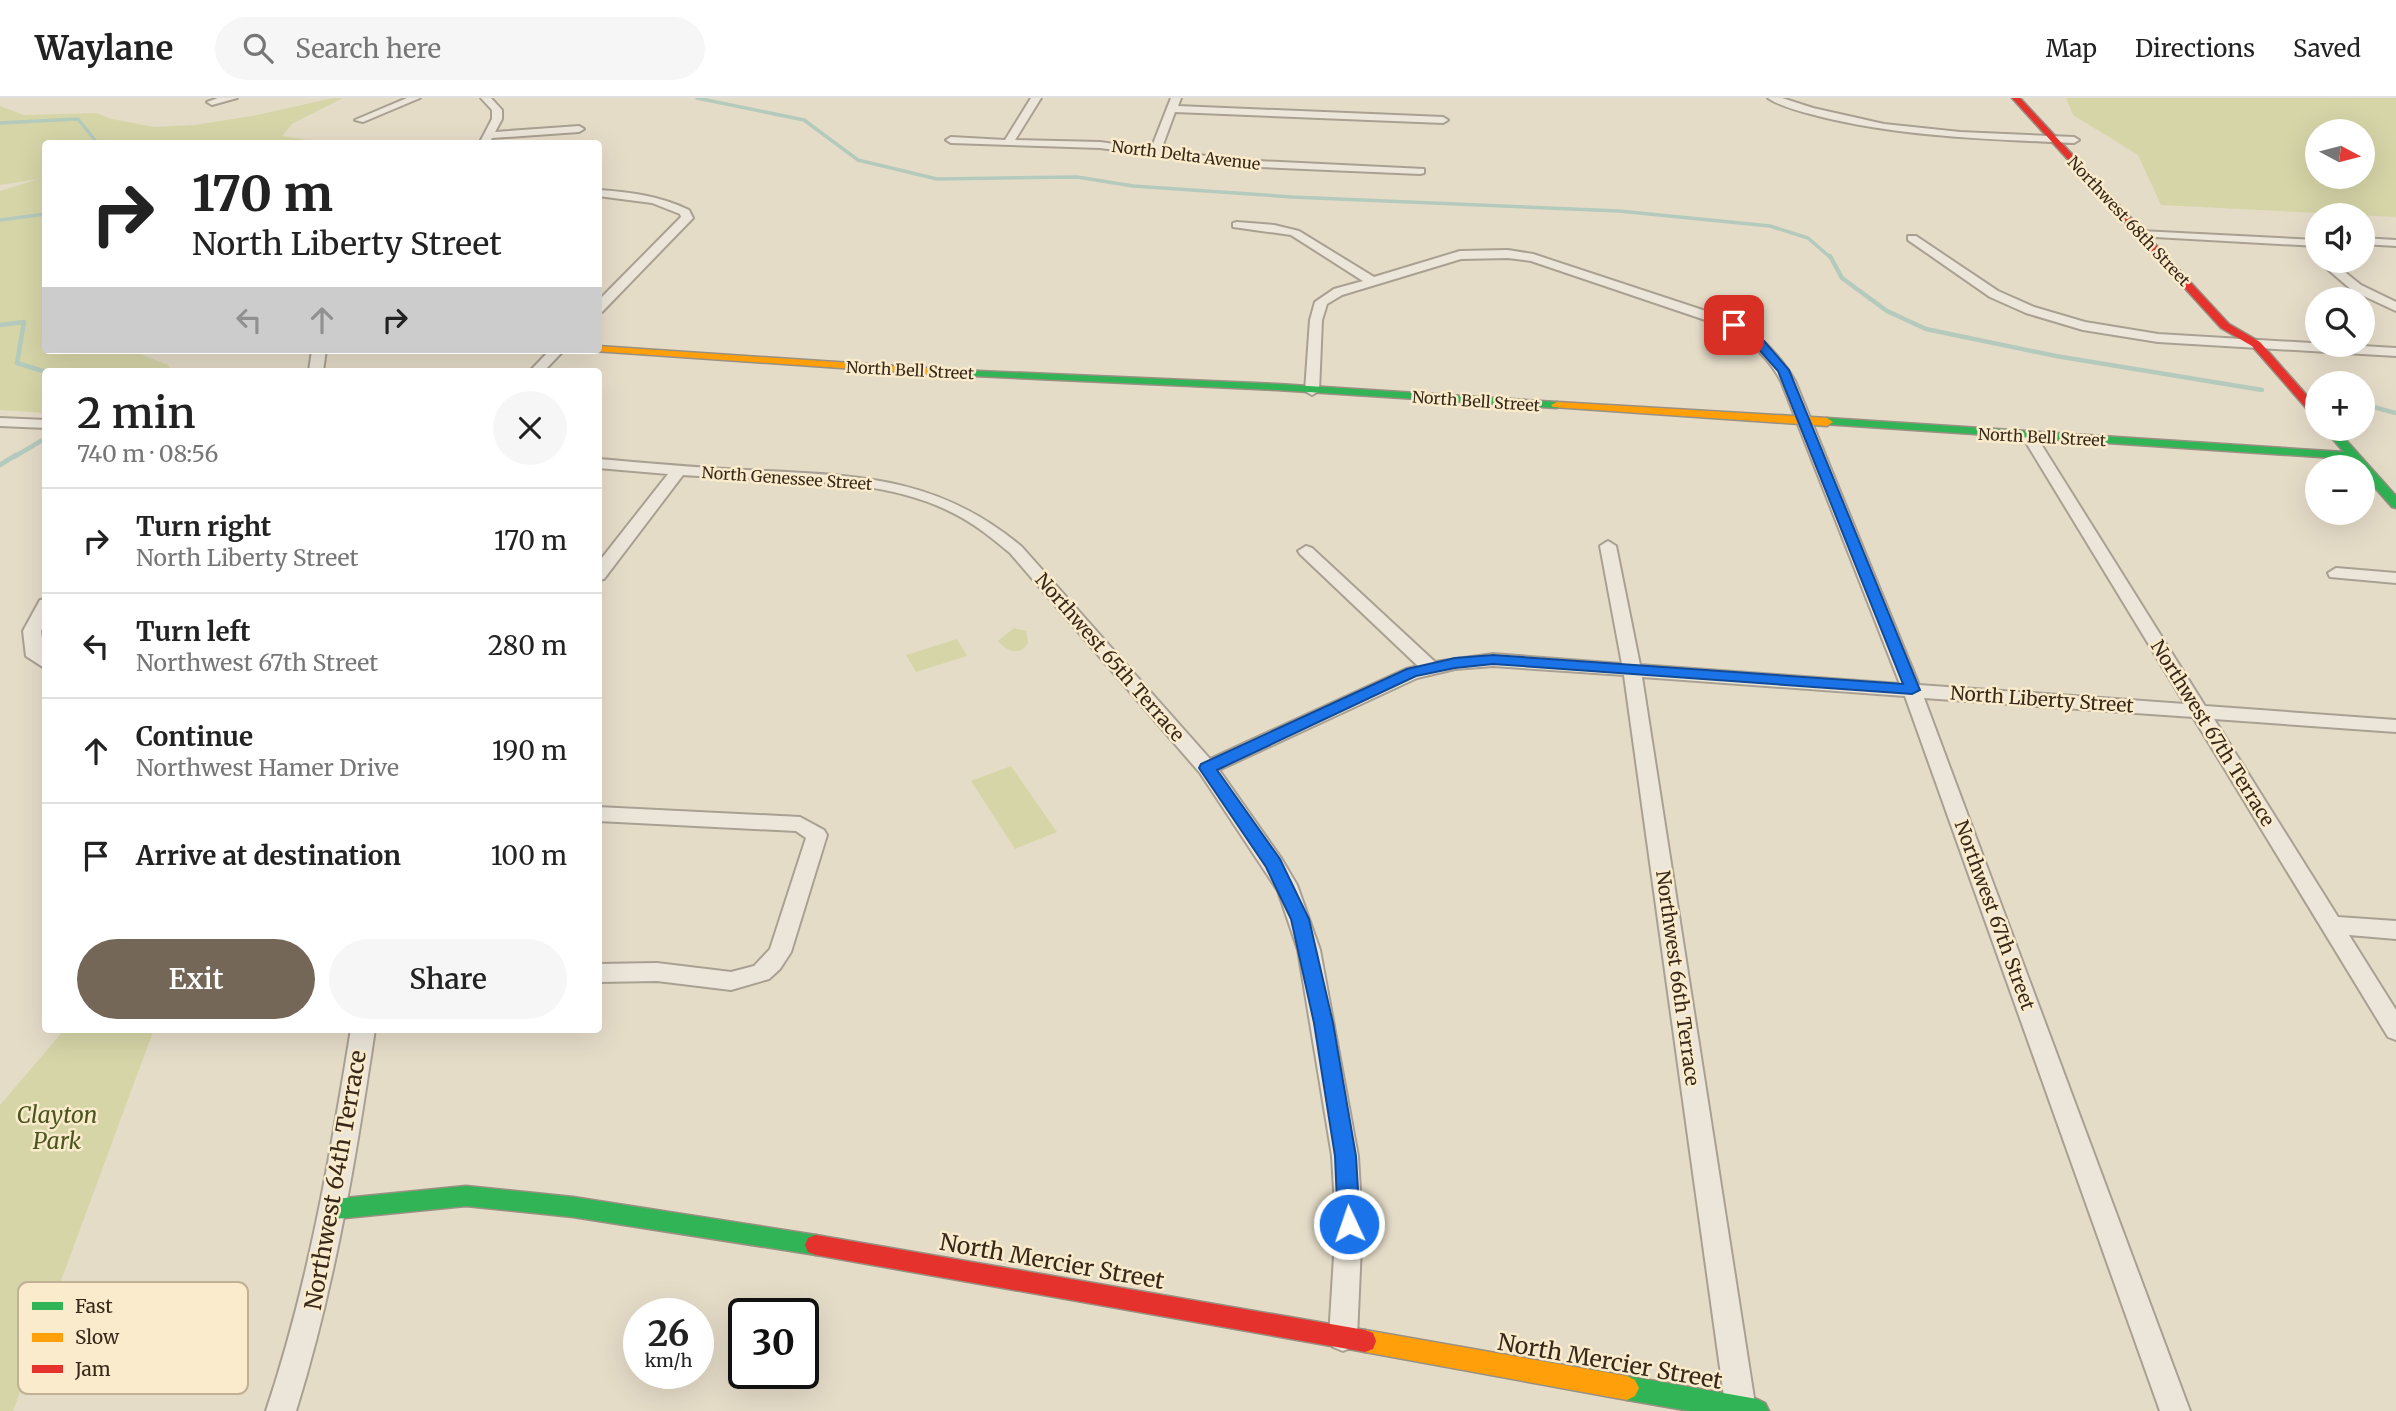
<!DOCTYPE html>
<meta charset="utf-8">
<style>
:root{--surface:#fff;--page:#f6f6f6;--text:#222;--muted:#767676;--line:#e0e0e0;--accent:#756757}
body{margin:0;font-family:Merriweather,serif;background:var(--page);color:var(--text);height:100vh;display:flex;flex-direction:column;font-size:26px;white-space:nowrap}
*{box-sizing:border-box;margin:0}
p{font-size:23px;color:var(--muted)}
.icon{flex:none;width:38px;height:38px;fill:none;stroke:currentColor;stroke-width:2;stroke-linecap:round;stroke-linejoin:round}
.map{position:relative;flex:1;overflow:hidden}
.panel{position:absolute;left:42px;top:270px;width:560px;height:665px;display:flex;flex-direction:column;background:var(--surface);border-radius:7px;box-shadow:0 7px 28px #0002}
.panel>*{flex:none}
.guide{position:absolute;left:42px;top:42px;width:560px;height:214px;border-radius:7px;box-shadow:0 7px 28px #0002;background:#fff;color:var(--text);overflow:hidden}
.needle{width:46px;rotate:97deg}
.buttons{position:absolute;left:2305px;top:21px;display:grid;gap:14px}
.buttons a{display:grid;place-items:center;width:70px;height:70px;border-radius:50%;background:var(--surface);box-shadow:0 7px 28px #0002;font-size:35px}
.speed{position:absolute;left:623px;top:1200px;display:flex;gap:14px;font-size:35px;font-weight:700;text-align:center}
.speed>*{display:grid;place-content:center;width:91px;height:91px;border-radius:50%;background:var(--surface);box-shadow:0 7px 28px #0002;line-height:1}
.speed small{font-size:18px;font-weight:400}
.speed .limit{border:4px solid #111;border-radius:10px;background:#fff;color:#111}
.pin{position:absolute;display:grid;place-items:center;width:60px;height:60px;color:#fff;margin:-30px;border-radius:14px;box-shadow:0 4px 10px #0006}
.me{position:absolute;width:77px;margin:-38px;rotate:357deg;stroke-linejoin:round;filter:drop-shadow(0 0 5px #0008)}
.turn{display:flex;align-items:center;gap:24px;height:147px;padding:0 35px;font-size:32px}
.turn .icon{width:91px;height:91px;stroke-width:2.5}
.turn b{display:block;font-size:49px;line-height:60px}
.lanes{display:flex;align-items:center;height:66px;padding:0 35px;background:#0003;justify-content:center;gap:35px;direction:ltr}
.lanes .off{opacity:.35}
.round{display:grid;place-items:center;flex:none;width:74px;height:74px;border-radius:37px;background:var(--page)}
.summary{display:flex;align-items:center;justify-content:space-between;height:119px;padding:0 35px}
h1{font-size:42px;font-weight:600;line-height:52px}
.cta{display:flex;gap:14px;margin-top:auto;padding:14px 35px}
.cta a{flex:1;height:80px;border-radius:42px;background:var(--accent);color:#fff;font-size:28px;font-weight:600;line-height:80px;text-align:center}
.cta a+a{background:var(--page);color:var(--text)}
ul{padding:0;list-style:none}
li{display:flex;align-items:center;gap:21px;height:105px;padding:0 35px;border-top:2px solid var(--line)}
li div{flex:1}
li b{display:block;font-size:26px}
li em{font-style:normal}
header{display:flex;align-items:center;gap:42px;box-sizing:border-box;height:98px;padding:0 35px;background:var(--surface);border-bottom:2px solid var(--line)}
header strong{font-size:33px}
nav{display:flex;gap:38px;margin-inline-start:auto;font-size:24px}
.search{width:490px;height:63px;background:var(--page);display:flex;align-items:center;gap:18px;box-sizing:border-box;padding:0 24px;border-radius:38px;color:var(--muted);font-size:26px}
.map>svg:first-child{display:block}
.green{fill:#d6d5a8;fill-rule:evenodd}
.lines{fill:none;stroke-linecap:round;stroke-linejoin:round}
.stream-far2{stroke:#b4cabc;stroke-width:3.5}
.stream-far1{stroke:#b4cabc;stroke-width:4.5}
.stream{stroke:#b4cabc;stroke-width:5}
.street-casing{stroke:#a9a092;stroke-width:4}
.fast-casing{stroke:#999082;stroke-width:3}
.slow-casing{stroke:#999082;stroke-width:3}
.jam-casing{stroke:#999082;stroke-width:3}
.street{fill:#ece6da;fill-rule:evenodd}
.fast{fill:#30b455;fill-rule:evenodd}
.slow{fill:#ff9f0a;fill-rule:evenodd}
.jam{fill:#e5322d;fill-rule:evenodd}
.route{fill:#1a73e8;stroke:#114b97;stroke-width:2}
.labels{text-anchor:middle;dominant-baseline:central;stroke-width:5;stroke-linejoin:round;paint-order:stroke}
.far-street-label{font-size:16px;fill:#38281a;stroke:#f9ebcb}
.street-label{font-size:19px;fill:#38281a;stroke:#f9ebcb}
.near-park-label{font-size:23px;font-style:italic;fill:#49561e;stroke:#f9ebcb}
.near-street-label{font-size:23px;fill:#38281a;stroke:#f9ebcb}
.key{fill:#f9ebcb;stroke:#bfb096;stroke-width:2}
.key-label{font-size:19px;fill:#38281a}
</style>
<header>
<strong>Waylane</strong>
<div class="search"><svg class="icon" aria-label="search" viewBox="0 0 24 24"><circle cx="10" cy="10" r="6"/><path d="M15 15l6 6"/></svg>Search here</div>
<nav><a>Map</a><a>Directions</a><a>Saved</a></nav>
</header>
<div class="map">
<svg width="2396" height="1313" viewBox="0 0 2396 1313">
<rect width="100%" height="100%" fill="#e5dcc8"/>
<path class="green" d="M333 0H343L292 26 282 38 315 43 362 45 46 46V252H130L168 267 170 273H46L45 315 0 312V93L39 81 0 87V8L24 17 96 15 112 21 154 29 195 27 257 17Z
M2066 0H2396V119L2161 107 2138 57 2073 17ZM2317 33H2362V79H2317Z
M1014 530 1026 533 1028 545C1020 558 1007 554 998 543Z
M957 541 967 558 916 574 906 557Z
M1011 668 1057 734 1015 751 971 683Z
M65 931H154L13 1313H0V1007Z"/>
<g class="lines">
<path class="stream-far2" d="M697 0 804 22 858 62 937 81 1077 79 1133 88 1292 99 1619 113 1770 128 1808 140 1831 160
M0 25 78 21 98 46
M0 122 46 116"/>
<path class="stream-far1" d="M1830 158 1842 180 1887 213 1926 231 2056 258 2262 292
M0 227 24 224 17 265 46 274
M2362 306 2396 315
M14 359 46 340"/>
<path class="stream" d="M0 367 16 357"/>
<defs>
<path id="street" d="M218 0H237L212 7 207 4Z
M407 0H420L363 24 355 22Z
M481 0H491L502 12V21L495 34 579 28 584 31 579 34 492 40 489 46H479L492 21V12Z
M1031 0H1041L1015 42 1100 44 1151 51 1171 0H1181L1178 8 1443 19 1448 22 1443 25 1175 14 1161 52 1237 62 1424 71V75L1420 76 1237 68 1100 50 951 45 946 42 951 39 1005 42Z
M1768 0H1782L1813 10 1884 26 1960 34 2074 39 2079 42 2074 45C1988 41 1902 39 1818 18 1803 14 1781 9 1768 0Z
M598 92C630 94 660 98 689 112L693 120 602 214 598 215V203L681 119 680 116 652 105 598 98Z
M1237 124 1274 127 1299 133 1374 179 1460 153 1508 152 1533 156 1739 224C1762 240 1781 258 1795 283L1919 587 2185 606 2022 338 2029 334 2036 338 2205 608 2396 622V634L2214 621 2338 819 2396 823V841L2349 837 2396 912V942L2388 939 2193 619 1924 600 2190 1313H2160L1905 598 1642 579 1756 1313H1726L1624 577 1493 568 1455 571 1417 580 1219 672 1281 760 1297 787 1320 852 1358 1058 1362 1126 1357 1239 1353 1249 1343 1253 1333 1249 1329 1239 1336 1126 1332 1058 1298 852 1278 793 1200 675 1010 455C992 440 975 426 953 415 877 375 767 384 683 377L604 481 598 482V465L668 376 598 370V361C648 365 697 370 747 372 854 378 935 376 1022 449L1210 661 1406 571 1418 568 1300 456 1298 453 1306 448 1312 450 1435 564 1493 556 1622 566 1600 448 1608 443 1616 448 1640 567 1900 586 1781 283C1769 260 1751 244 1729 230L1531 163 1508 160 1461 161 1342 197 1327 206 1322 222 1319 293 1312 297 1305 293 1310 222 1315 204 1334 191 1363 183 1291 137 1233 129V125Z
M2141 133 2317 142V148L2137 138 2135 136Z
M1908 138H1916L1998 193 2034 209 2085 224 2158 236 2396 250V258L2158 244 2083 232 2026 215 1990 199 1908 142Z
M2362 140 2396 142V148L2362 146Z
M2318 163H2331L2361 187 2396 204V213L2353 193Z
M312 252H326L323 273H309Z
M550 252H564L544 273H530Z
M0 320 46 322V330L0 328Z
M2336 470 2396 475V485L2330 479 2328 475Z
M46 501V524L41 533 46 571 26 558 23 533 40 502Z
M598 709 800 719 824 732 827 737 791 854 780 871 769 881 731 892 657 883 598 884V866L657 865 731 874 754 868 770 851 806 740 796 733 598 723Z
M351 931H375C356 1060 335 1188 296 1313H266C308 1188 330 1060 351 931Z"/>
<path id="fast" d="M956 272 1277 286 1557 304 1563 307 1557 310 1277 292 952 277V273Z
M1827 320 2344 354 2324 331H2336L2396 398V410L2392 409 2362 375V369H2357L2350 361 1823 326V322Z
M466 1088 573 1099 816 1137 824 1140 827 1147 824 1154 816 1157 573 1119 466 1108 335 1121 327 1118 324 1111 327 1104 335 1101Z
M1627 1278 1757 1301 1765 1305 1769 1313H1690L1627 1302 1619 1298 1615 1290 1619 1282Z"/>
<path id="slow" d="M598 248 956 272 962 275 956 278 594 253 598 252Z
M1557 304 1827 320 1833 324 1827 328 1553 309 1551 307Z
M1365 1232 1627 1278 1635 1282 1639 1290 1635 1298 1627 1302 1365 1254 1357 1251 1354 1243 1357 1235Z"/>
<path id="jam" d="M2012 0H2020L2229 226 2260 244 2317 309V319L2313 318 2252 248 2221 230Z
M816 1137 1365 1232 1373 1235 1376 1243 1373 1251 1365 1254 816 1157 808 1154 805 1147 808 1140Z"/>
</defs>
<use href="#street" class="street-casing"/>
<use href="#fast" class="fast-casing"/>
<use href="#slow" class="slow-casing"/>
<use href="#jam" class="jam-casing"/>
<use href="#street" class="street"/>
<use href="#fast" class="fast"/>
<use href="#slow" class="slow"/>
<use href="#jam" class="jam"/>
</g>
<path class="route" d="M1734 224 1764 243 1789 272 1920 592 1912 596 1493 566 1455 570 1416 578 1217 672 1280 761 1309 821 1333 925 1356 1058 1360 1126 1357 1133 1349 1136 1341 1133 1338 1126 1335 1058 1314 925 1291 821 1266 769 1199 670 1201 666 1407 571 1455 560 1493 557 1903 586 1778 273 1756 248 1731 229 1729 227Z"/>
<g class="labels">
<g class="far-street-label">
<text transform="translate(1186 57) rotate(7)">North Delta Avenue</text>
<text transform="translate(2129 123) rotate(47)">Northwest 68th Street</text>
<text transform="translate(910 272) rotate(3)">North Bell Street</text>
<text transform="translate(1476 303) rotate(4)">North Bell Street</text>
<text transform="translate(2042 339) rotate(3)">North Bell Street</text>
<text transform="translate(787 380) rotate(4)">North Genessee Street</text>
</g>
<g class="street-label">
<text transform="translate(1110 559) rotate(49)">Northwest 65th Terrace</text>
<text transform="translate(2042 601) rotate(4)">North Liberty Street</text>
<text transform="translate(2213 635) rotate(58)">Northwest 67th Terrace</text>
<text transform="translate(1995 817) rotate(70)">Northwest 67th Street</text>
<text transform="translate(1678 880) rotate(82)">Northwest 66th Terrace</text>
</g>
<g class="near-park-label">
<text x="57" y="1016">Clayton<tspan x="57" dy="26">Park</tspan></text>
</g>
<g class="near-street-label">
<text transform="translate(335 1082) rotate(-80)">Northwest 64th Terrace</text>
<text transform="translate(1052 1163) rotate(10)">North Mercier Street</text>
<text transform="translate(1610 1263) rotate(10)">North Mercier Street</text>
</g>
</g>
<rect x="18" y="1184" width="230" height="112" rx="10" class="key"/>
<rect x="32" y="1204" width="31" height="8" fill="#30b455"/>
<rect x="32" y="1235" width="31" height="9" fill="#ff9f0a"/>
<rect x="32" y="1267" width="31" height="8" fill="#e5322d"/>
<g class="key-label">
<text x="75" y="1215">Fast</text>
<text x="75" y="1246">Slow</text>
<text x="75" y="1278">Jam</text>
</g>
</svg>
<div class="buttons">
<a><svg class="needle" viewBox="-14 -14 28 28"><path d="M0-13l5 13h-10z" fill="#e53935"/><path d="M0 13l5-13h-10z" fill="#767676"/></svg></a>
<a><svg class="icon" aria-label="sound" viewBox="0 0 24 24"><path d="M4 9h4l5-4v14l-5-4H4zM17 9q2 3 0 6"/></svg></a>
<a><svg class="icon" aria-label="search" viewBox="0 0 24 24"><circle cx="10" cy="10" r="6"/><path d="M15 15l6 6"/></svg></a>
<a>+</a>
<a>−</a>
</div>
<div class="speed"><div>26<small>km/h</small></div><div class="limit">30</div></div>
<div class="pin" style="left:1734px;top:227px;background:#d93025"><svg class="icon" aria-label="arrive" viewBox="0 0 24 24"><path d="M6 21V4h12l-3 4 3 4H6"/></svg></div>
<svg class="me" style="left:1349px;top:1126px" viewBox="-20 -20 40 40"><circle r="17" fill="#1a73e8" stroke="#fff" stroke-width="3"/><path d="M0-11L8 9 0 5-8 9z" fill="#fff"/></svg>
<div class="guide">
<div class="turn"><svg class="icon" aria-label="right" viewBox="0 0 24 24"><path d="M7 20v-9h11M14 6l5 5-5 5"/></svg><div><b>170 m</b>North Liberty Street</div></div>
<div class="lanes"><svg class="icon off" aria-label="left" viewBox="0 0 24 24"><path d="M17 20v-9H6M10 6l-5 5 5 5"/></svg><svg class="icon off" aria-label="ahead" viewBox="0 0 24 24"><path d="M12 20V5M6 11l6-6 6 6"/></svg><svg class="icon" aria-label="right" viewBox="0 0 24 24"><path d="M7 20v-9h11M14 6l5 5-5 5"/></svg></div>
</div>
<section class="panel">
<div class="summary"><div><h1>2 min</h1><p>740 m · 08:56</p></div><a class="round"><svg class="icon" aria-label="close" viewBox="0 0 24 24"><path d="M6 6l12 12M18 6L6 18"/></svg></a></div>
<ul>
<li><svg class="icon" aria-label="right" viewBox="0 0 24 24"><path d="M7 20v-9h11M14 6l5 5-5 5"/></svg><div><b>Turn right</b><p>North Liberty Street</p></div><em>170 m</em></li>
<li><svg class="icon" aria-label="left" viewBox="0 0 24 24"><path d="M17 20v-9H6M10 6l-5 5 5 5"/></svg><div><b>Turn left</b><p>Northwest 67th Street</p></div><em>280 m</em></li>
<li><svg class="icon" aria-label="ahead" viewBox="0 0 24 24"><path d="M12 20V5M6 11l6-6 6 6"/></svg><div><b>Continue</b><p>Northwest Hamer Drive</p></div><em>190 m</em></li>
<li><svg class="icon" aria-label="arrive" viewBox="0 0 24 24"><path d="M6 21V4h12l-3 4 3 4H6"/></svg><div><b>Arrive at destination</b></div><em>100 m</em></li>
</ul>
<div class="cta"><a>Exit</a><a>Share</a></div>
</section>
</div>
